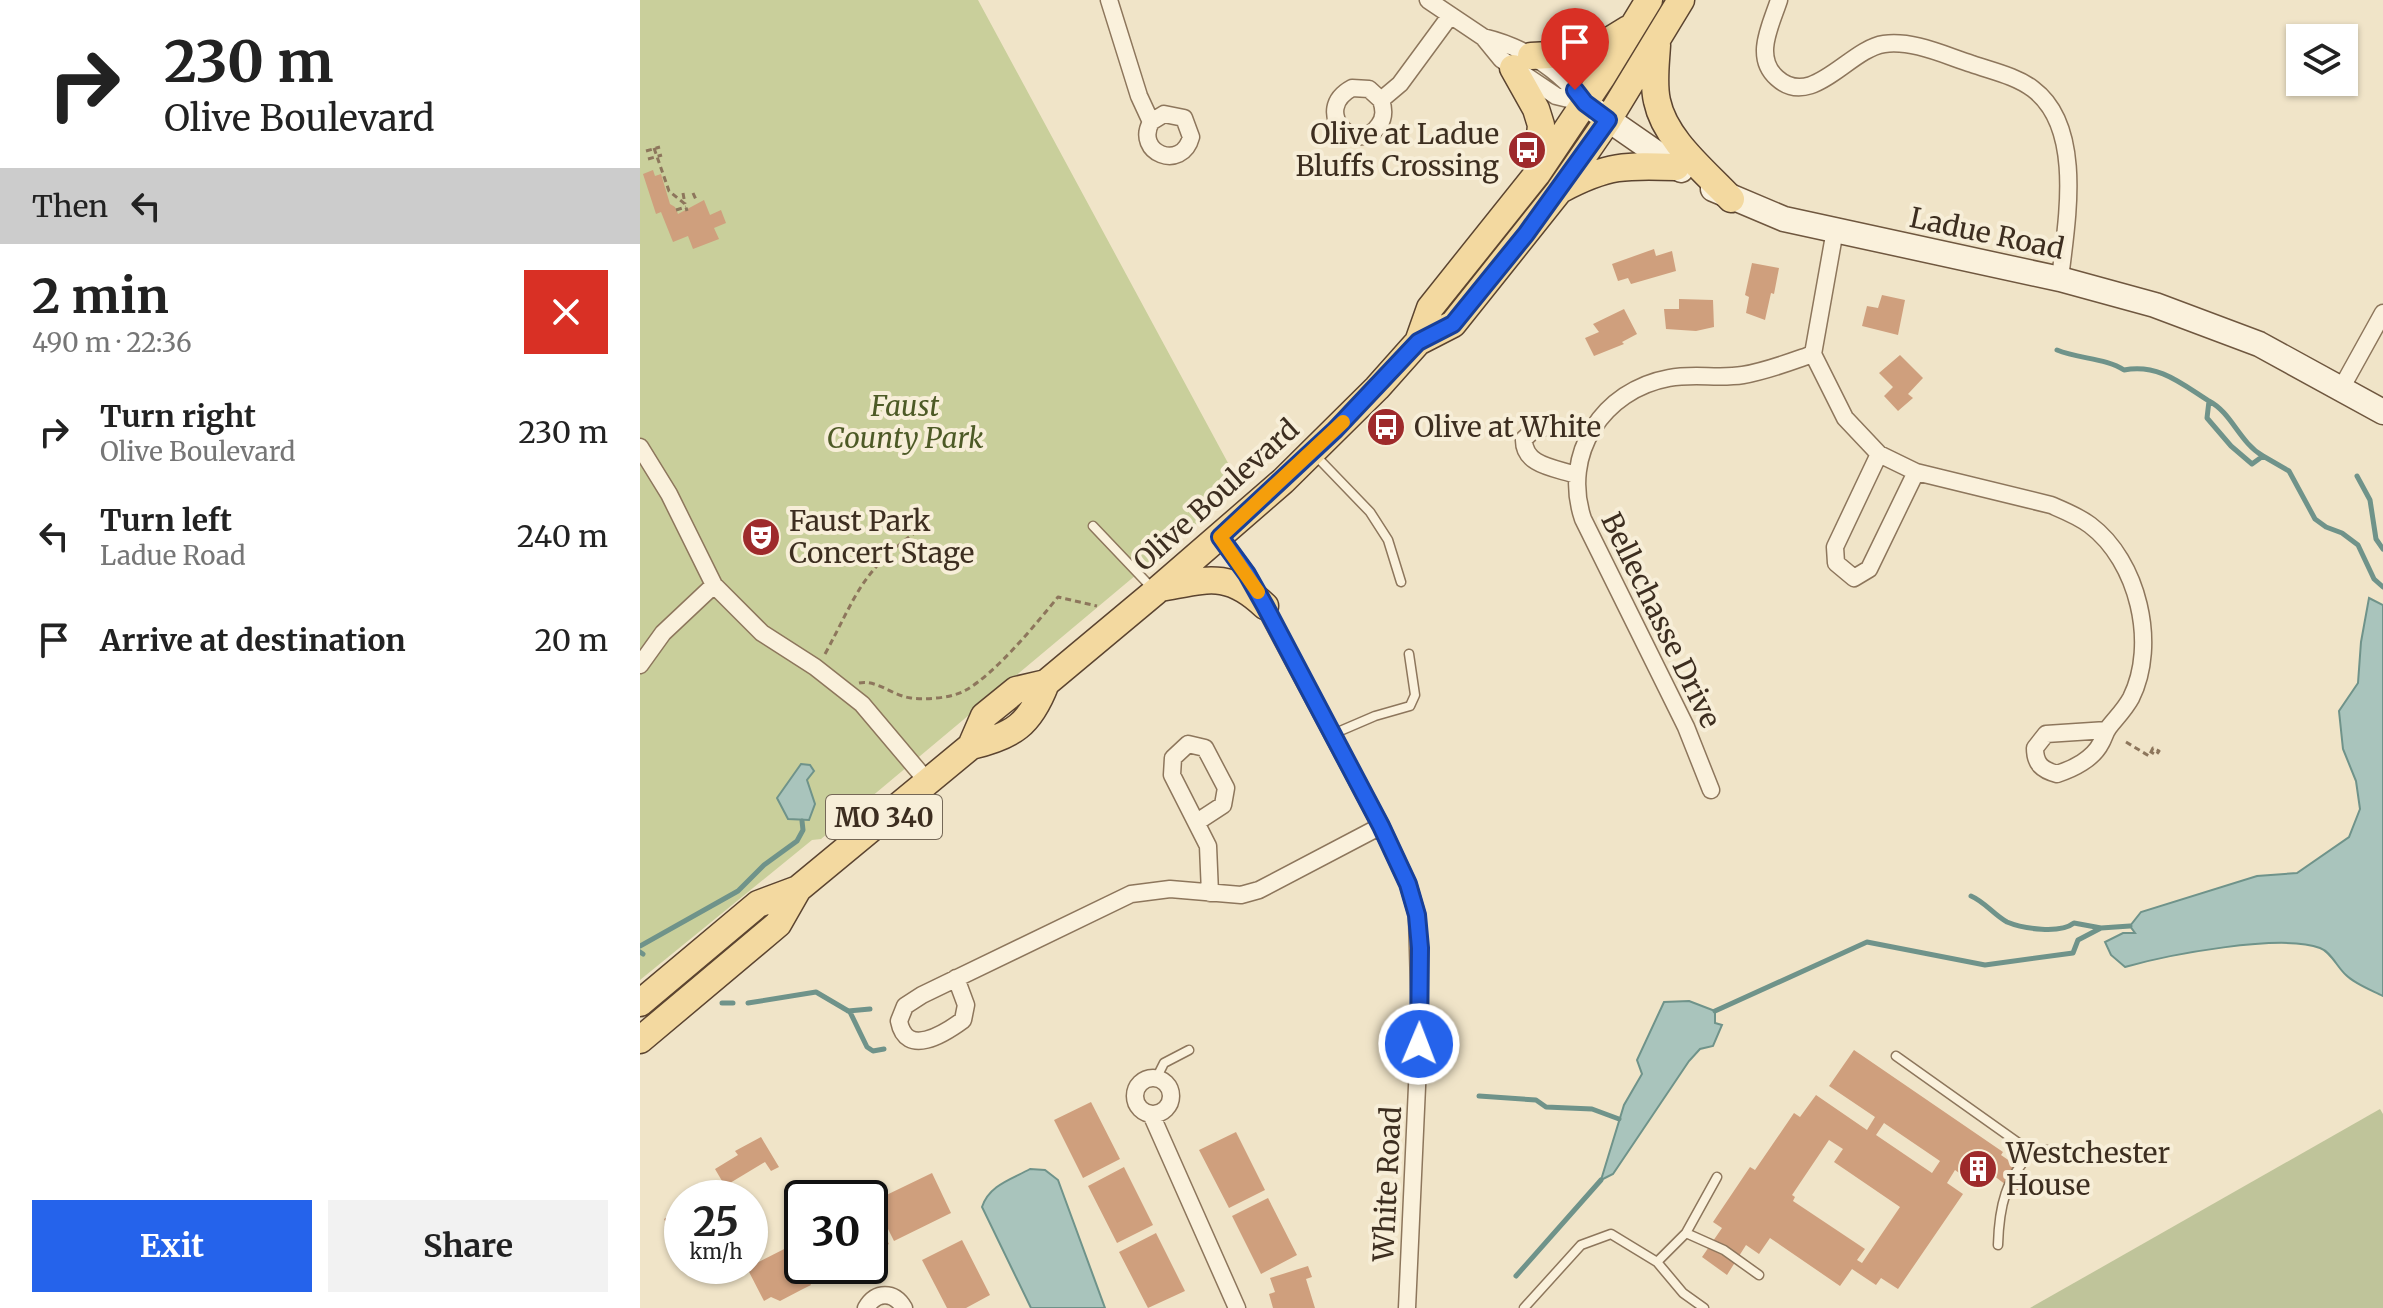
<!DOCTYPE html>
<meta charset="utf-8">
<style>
:root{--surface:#fff;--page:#f2f2f2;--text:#222;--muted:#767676;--accent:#2563eb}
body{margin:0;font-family:Merriweather,serif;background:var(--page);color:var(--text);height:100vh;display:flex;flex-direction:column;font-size:30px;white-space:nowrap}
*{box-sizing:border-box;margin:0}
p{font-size:26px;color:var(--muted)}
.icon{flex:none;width:44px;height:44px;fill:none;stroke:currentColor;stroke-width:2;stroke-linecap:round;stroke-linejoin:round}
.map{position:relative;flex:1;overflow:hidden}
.drawer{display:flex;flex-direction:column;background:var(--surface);width:640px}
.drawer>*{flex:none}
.guide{background:#fff;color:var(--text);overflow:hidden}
.tools{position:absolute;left:1646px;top:24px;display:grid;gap:16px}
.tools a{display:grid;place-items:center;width:72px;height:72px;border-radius:0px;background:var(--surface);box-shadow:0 2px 6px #0004;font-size:40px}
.speed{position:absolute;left:24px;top:1180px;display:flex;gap:16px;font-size:40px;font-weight:700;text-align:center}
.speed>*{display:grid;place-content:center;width:104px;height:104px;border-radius:50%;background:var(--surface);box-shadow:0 2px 6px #0004;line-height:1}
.speed small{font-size:20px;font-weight:400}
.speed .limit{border:4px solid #111;border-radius:12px;background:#fff;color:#111}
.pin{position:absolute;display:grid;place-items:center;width:68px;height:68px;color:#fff;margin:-82px -34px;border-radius:50% 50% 50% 0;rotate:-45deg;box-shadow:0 0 8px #0007}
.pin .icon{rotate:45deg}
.me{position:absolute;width:88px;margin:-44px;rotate:1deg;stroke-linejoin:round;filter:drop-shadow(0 0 6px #0008)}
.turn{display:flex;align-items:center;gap:28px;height:168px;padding:0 32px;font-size:36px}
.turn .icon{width:104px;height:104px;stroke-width:2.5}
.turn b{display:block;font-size:56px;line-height:68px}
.then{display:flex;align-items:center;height:76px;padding:0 32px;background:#0003;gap:16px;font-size:30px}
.round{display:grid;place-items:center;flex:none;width:84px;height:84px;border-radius:0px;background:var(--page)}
.headline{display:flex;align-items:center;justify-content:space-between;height:136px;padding:0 32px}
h1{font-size:48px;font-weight:700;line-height:60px}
.cta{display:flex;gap:16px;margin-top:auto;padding:16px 32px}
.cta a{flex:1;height:92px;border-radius:0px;background:var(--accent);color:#fff;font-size:32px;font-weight:700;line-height:92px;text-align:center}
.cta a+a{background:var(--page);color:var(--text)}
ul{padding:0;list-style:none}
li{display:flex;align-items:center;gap:24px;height:104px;padding:0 32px}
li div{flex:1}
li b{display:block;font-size:30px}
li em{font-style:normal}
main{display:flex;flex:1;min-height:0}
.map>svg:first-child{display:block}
.green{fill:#c9cf9b}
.cemetery{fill:#bfc49a}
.water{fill:#a9c4bc;stroke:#6f938a;stroke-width:2}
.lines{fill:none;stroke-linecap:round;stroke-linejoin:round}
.stream{stroke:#6f938a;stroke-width:5}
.building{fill:#cf9f7d;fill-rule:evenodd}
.service-casing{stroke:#8d765c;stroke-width:11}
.minor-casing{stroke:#8d765c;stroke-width:19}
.secondary-casing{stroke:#6f573f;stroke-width:27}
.primary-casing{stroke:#5b4430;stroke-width:29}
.path{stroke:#8d765c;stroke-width:3;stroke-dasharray:6 4;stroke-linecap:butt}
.service{stroke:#faf1dc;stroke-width:8}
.minor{stroke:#faf1dc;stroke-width:16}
.secondary{stroke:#faf1dc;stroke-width:24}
.primary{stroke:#f3d9a0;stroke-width:26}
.route-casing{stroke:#184099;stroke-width:20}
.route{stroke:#2563eb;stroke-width:14}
.slow{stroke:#f59e0b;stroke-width:14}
.labels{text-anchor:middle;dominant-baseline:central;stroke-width:8;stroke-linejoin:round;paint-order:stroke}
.shield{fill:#f7eed8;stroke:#756857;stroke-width:2}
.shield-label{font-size:26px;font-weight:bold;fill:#3d2e20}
.poi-label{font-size:28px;fill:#3d2e20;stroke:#f7eed8;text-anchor:start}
.street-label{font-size:28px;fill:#3d2e20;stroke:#f7eed8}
.park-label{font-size:28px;font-style:italic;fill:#4d5a26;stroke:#f7eed8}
</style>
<main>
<section class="drawer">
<div class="guide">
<div class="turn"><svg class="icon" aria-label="right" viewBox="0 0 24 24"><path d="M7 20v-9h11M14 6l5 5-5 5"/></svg><div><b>230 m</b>Olive Boulevard</div></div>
<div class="then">Then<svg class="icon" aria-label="left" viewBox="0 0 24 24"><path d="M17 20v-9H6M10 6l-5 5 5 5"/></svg></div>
</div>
<div class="headline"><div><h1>2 min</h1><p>490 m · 22:36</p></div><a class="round" style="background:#d93025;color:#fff"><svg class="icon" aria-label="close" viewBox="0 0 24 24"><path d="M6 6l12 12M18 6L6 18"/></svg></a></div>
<ul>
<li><svg class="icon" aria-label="right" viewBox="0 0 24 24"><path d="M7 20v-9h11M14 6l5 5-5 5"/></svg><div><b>Turn right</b><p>Olive Boulevard</p></div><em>230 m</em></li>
<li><svg class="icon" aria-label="left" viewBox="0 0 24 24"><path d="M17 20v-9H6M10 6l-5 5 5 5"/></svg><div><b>Turn left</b><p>Ladue Road</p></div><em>240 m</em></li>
<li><svg class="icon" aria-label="arrive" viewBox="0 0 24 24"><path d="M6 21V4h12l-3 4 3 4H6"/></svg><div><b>Arrive at destination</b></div><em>20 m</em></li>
</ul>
<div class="cta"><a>Exit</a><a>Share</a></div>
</section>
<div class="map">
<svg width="1743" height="1308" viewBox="0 0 1743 1308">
<rect width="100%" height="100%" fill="#f0e4c8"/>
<path class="green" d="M0 0H338L601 487 181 839 172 840 0 980Z"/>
<path class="cemetery" d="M1740 1109 1743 1114V1308H1390Z"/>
<path class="water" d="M1729 598 1743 605V996C1731 990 1715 984 1706 975 1697 967 1691 952 1680 948 1641 933 1527 955 1485 967L1471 955 1465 942 1483 933H1495L1490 926 1501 912 1617 876 1657 873 1709 837 1720 809 1716 781 1703 749 1699 711 1718 683 1721 642Z
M161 764 170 765 174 771 167 780 175 804 169 820 148 819 137 798Z
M1049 1001 1075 1011V1023L1082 1025 1073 1046 1060 1049 1049 1061 973 1174 961 1180 984 1105 1002 1074 997 1060 1024 1002Z
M390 1169 405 1170 418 1180 465 1308H391L342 1207C349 1185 372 1179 390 1169Z"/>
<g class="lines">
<path class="stream" d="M1417 350C1439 359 1466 358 1484 370 1518 363 1542 384 1569 401L1567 418 1591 446 1612 464 1623 456 1649 471 1675 519 1686 527 1702 533 1718 545 1734 579 1743 587
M1569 401C1592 413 1599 442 1623 456
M1717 476 1730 500 1736 539 1743 549
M1331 896C1345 902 1354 915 1367 922 1384 929 1420 934 1434 923L1461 928
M0 946 98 891 124 865 157 841 163 830 162 821
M0 952 3 954
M82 1003H93
M108 1003 176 992 210 1012 227 1047 233 1051 244 1049
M208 1011 230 1009
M1075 1011 1227 942 1345 965 1433 953 1438 940 1461 928 1490 926
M839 1096 896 1100 906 1107 952 1109 979 1119
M876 1276 961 1180"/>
</g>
<path class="building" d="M13 170 15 176 21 174 30 204 35 207 38 214 64 200 70 215 81 210 86 223 74 228 79 239 53 249 48 236 33 242 21 212 16 214 3 174Z
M1014 249 1016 256 1032 251 1036 271 991 284 988 278 978 281 972 264Z
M1112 263 1139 268 1134 294 1131 293 1125 320 1106 313 1109 297 1105 295Z
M1242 295 1265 300 1258 335 1222 326 1227 306 1238 308Z
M1039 299 1073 300 1074 327 1056 331 1026 329 1024 309H1039Z
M984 309 997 334 982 342 984 344 954 356 945 338 959 332 953 324Z
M1260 355 1283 378 1268 394 1273 398 1258 411 1244 396 1253 387 1239 373Z
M1214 1050 1363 1152 1361 1155 1390 1175 1378 1194 1349 1172 1339 1187 1315 1170 1307 1183 1323 1194 1258 1289 1241 1278 1236 1285 1212 1269 1200 1286 1130 1238 1119 1254 1106 1245 1087 1275 1062 1257 1082 1228 1073 1222 1110 1167 1115 1170 1154 1113 1160 1117 1176 1095 1227 1130 1235 1117 1189 1086ZM1244 1123 1300 1161 1292 1173 1236 1135ZM1189 1140 1203 1149 1194 1162 1260 1207 1222 1263 1217 1260 1225 1249 1153 1201 1155 1197 1152 1195Z
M451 1102 480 1159 443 1178 414 1120Z
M596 1132 625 1190 589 1208 559 1150Z
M121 1137 139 1167 131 1171 125 1162 85 1186 75 1169 98 1155 95 1151Z
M484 1167 513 1225 477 1243 448 1186Z
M292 1173 311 1213 254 1241 234 1201Z
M628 1198 657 1255 621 1274 592 1216Z
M230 1206 249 1244 233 1253 230 1246Z
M42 1209V1245L38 1247 24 1219Z
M516 1233 545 1291 508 1308 479 1252Z
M162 1240V1266H175L179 1273 168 1279 171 1285 161 1290 140 1301 131 1297 124 1301 107 1268Z
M322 1240 350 1295 326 1308H307L282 1260Z
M668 1266 672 1277 666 1279 675 1308H633L629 1294 635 1292 630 1278Z"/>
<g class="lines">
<defs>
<path id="service" d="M676 456 730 512 748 540 761 582
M453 526 512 588
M693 734 735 716 770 706 775 695 769 654
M1256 1056 1387 1149 1423 1151
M516 1079 524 1063 549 1050
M1046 1233 1084 1250 1119 1275
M1358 1245C1359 1209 1365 1175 1395 1151
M1017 1262 1046 1233 1077 1177
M884 1308 941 1245 971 1234 1017 1262 1043 1293 1064 1308"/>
<path id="minor" d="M469 0 499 96 511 122C494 153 542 172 551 137L544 118 524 114 511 122
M788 0 843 37 861 59 916 96 945 103C919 70 885 47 843 37
M1139 0C1131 25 1113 57 1137 78 1172 110 1209 49 1244 44 1273 40 1304 55 1332 64 1352 71 1376 76 1393 89 1445 128 1426 224 1420 279
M741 100 729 89 712 88C670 111 717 158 739 125 745 117 744 109 741 100L760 84 810 16
M1195 230 1173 354 1205 418 1239 454 1276 472 1411 505C1425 511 1438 516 1450 525 1498 561 1518 644 1491 698 1485 709 1477 717 1469 727 1465 732 1464 738 1461 743 1453 759 1433 769 1417 774 1402 770 1395 764 1395 748L1406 734 1467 730
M1702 387 1743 313
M0 447 29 494 74 585 122 633 175 667 222 704 287 781
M1239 454 1195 547 1196 563 1214 578 1229 569 1276 472
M936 475C916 468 883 466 884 439L898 426 950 433
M580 537 607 574 741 826 768 884 777 915 780 1020 767 1308
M0 665 23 633 74 585
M1071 790 1046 727 943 519C921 454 963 390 1029 378 1054 373 1078 379 1103 375 1127 371 1150 362 1173 354
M557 822 583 805 586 788 565 748 548 744 533 758 532 775 568 846 570 893
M316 978 326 1005 323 1020C304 1034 266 1058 259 1021L265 1006 282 995 491 894 530 889 601 895 619 890 741 826
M495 1096a18 18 0 1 1 36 0a18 18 0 1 1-36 0Z
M511 1114 597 1308
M226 1308C236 1291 254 1291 264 1308"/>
<path id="secondary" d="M953 109 1041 170
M1073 189 1144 219 1420 279 1515 305 1619 344 1743 412"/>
<path id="primary" d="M1017 45C1016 63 1013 84 1017 101 1025 140 1065 171 1091 199
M891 56 949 53 988 29
M873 68 896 109 901 125 897 169
M922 189C967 165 986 165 1036 167
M778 342 790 308 897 174 962 77 1009 0
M520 588C567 580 587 570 625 606
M331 746C373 736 390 725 406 683
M0 1003 118 904 158 889 331 746 344 716 376 690 406 683 515 592 643 481 737 388 778 342 813 324 919 191 968 120 1041 0
M0 1040 138 924 158 889"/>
</defs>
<use href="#service" class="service-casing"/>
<use href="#minor" class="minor-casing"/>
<use href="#secondary" class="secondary-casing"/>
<use href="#primary" class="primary-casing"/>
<path class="path" d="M14 148 29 191 45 204 47 211
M6 151 20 147
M8 159 22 155
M43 193 45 204
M53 193 57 202
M36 210 46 207
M185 654C216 597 220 572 276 532
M219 683C236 679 253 696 271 698 286 700 313 698 326 690 356 673 396 624 418 597L457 606
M1486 742 1509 756 1513 748 1519 751 1516 755 1511 752"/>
<use href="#service" class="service"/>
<use href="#minor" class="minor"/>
<use href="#secondary" class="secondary"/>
<use href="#primary" class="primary"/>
</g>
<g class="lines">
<defs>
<path id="route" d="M779 1044 780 948 777 915 768 884 741 826 625 606 607 574 580 537 695 430 778 342 813 324 886 234 968 120 945 103 935 90"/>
</defs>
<use href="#route" class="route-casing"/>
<use href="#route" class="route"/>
<path class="slow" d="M618 592 580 537 703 422"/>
</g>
<defs>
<symbol id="bus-disc" viewBox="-11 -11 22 22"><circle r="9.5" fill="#9e2a2b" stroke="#f7eed8"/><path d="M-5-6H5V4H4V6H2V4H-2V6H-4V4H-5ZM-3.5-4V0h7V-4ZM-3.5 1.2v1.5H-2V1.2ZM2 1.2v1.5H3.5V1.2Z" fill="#fff"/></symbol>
<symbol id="theatre-disc" viewBox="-11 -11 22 22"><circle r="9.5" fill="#9e2a2b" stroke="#f7eed8"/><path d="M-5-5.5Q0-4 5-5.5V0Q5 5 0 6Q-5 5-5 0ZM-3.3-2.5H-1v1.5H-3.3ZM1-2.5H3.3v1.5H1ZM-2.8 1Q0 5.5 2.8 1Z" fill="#fff"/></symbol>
<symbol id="building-disc" viewBox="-11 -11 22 22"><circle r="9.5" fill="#9e2a2b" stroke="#f7eed8"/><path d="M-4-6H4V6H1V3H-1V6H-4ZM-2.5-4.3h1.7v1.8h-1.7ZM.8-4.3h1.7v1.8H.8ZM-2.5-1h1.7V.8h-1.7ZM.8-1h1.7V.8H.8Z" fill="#fff"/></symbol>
</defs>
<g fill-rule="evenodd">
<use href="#bus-disc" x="865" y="128" width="44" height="44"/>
<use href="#bus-disc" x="724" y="405" width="44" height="44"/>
<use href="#theatre-disc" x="99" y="515" width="44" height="44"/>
<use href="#building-disc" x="1316" y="1147" width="44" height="44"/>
</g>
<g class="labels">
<rect class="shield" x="186" y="795" width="116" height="44" rx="6"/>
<g class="shield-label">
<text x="244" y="817">MO 340</text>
</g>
<g class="poi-label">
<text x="859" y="134" text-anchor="end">Olive at Ladue<tspan x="859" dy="32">Bluffs Crossing</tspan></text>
<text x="774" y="427">Olive at White</text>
<text x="149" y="521">Faust Park<tspan x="149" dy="32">Concert Stage</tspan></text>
<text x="1366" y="1153">Westchester<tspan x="1366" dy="32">House</tspan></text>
</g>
<g class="street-label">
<text transform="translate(1347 233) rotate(12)">Ladue Road</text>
<text transform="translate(576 495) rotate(-42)">Olive Boulevard</text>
<text transform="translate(1021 620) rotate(64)">Bellechasse Drive</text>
<text transform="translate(747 1184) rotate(-87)">White Road</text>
</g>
<g class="park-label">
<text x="265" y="406">Faust<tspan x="265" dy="32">County Park</tspan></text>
</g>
</g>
</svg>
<div class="tools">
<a><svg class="icon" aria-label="layers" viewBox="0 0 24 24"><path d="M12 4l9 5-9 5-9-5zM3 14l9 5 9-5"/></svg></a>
</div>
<div class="speed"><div>25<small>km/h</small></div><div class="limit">30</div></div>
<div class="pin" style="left:935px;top:90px;background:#d93025"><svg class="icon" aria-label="arrive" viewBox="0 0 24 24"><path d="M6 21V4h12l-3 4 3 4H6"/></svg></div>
<svg class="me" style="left:779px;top:1044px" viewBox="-20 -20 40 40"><circle r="17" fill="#2563eb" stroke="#fff" stroke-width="3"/><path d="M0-11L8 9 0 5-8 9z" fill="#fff"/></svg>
</div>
</main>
